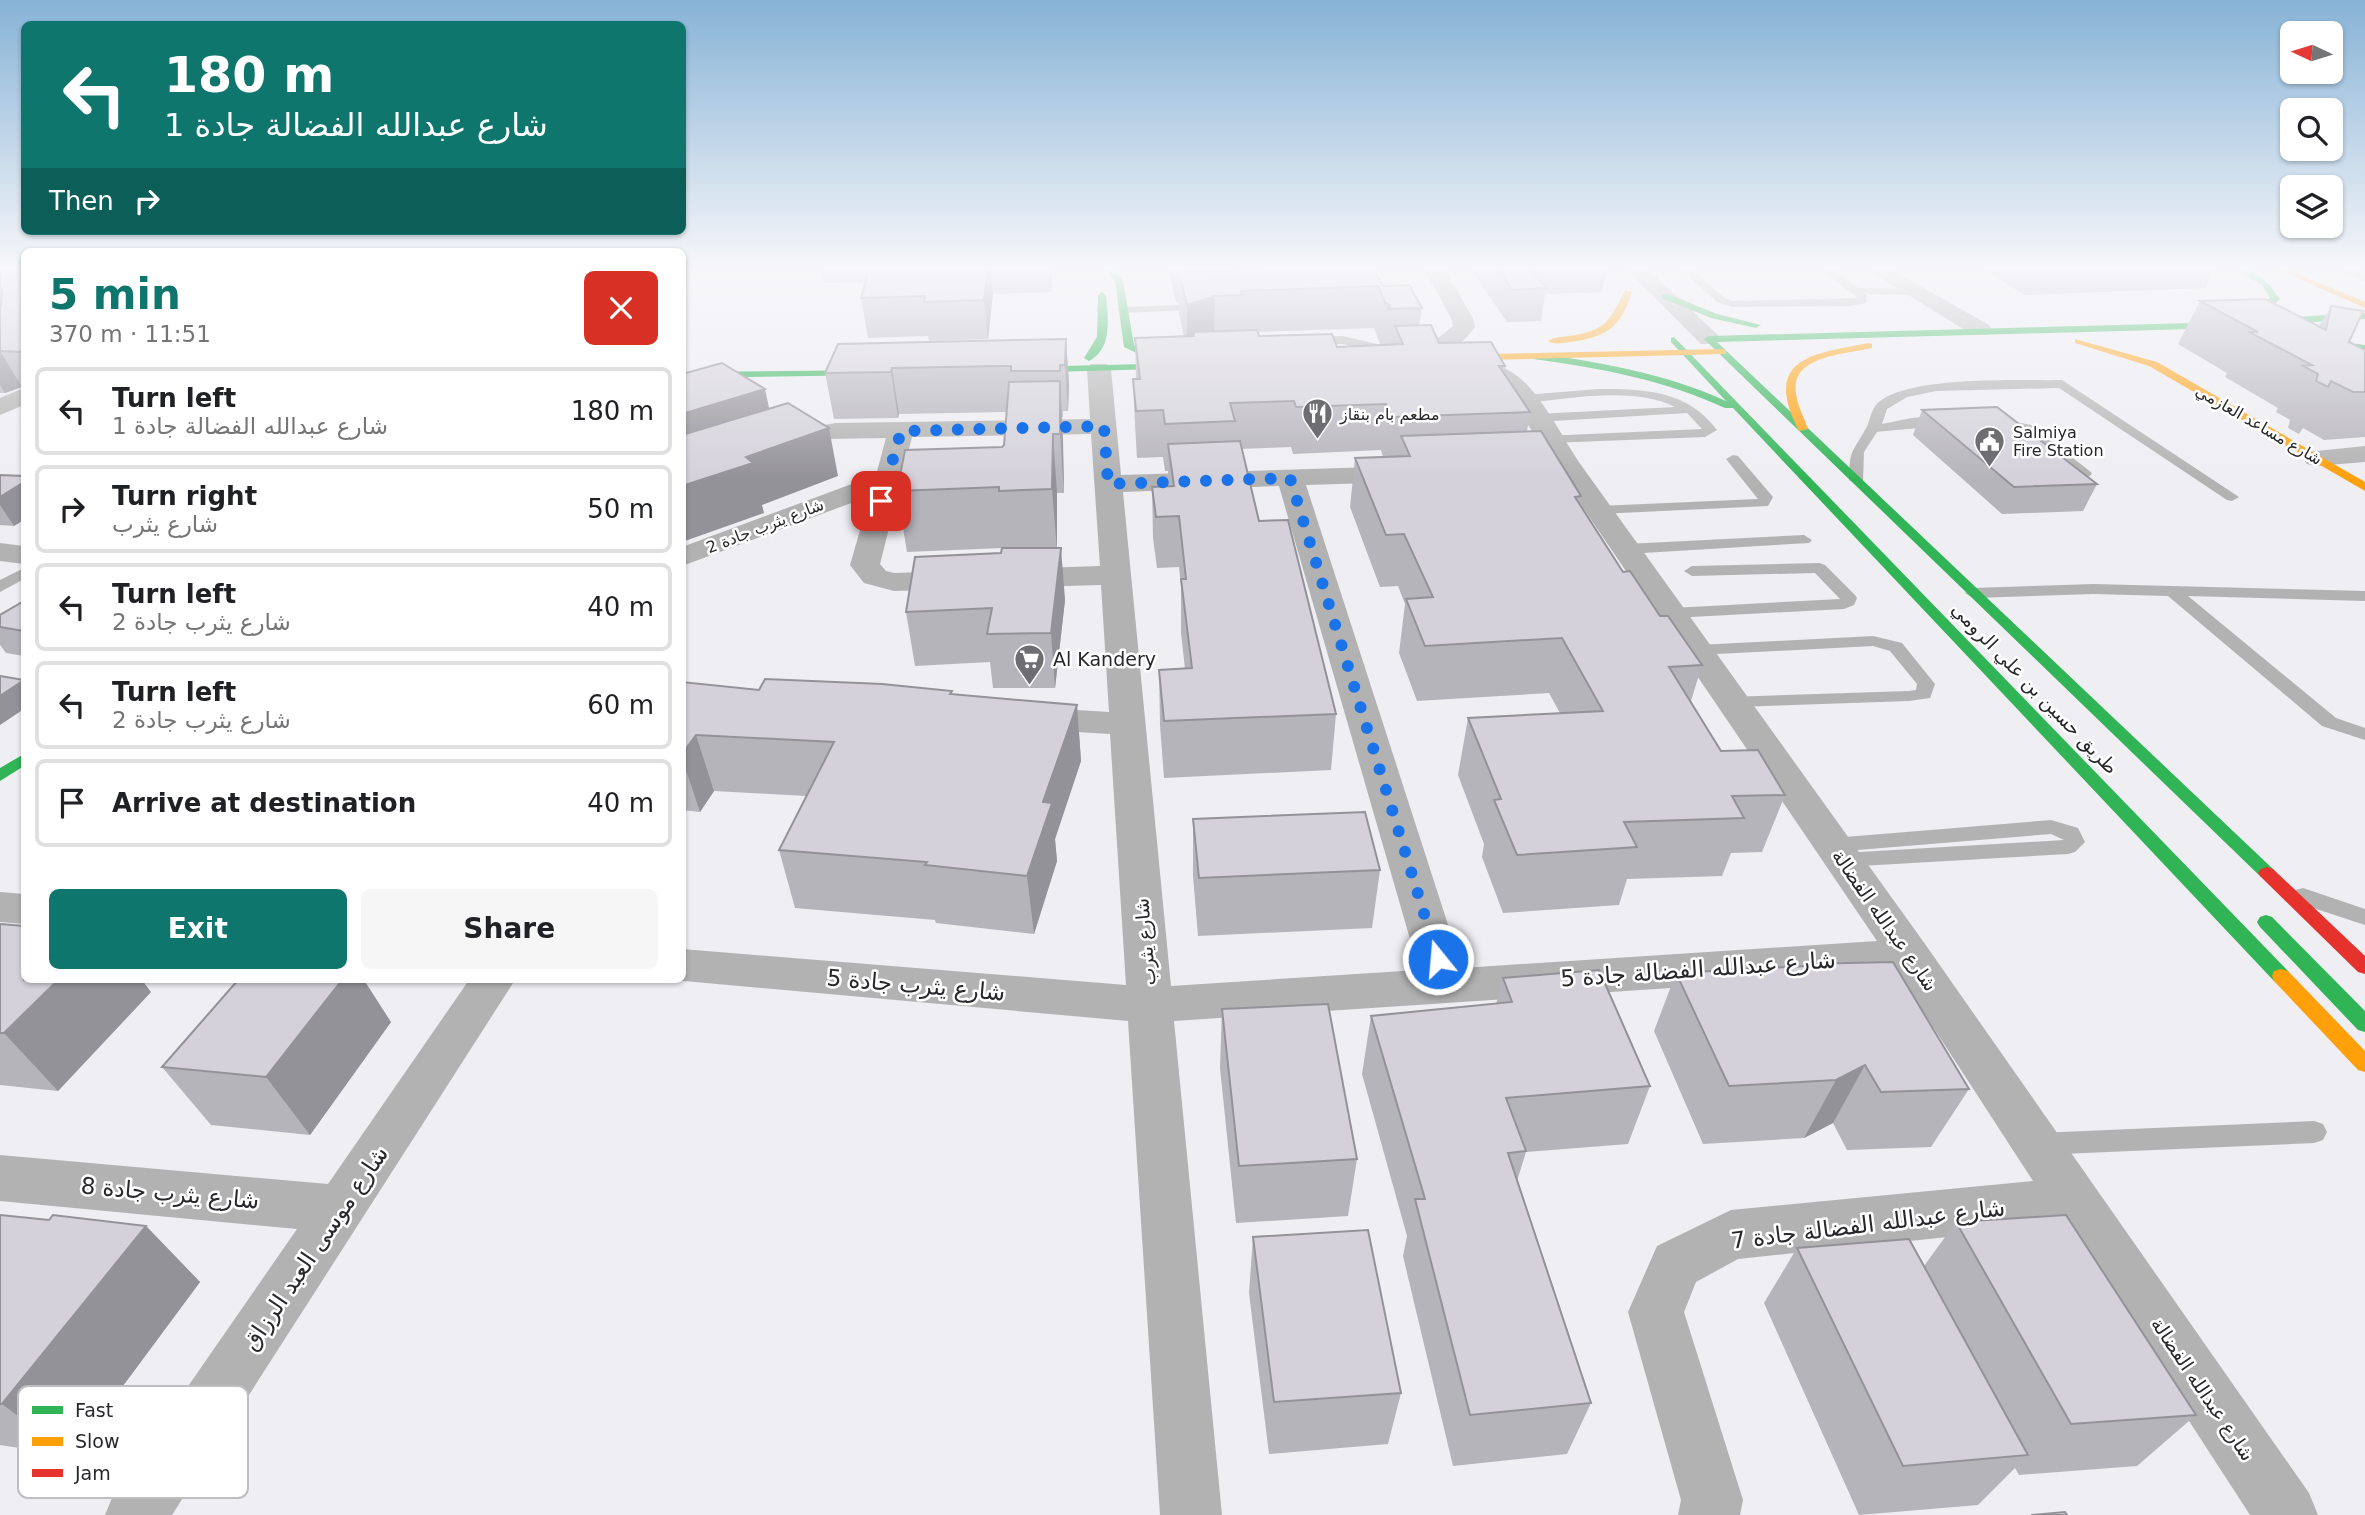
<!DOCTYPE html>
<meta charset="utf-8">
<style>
:root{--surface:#fff;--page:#f6f6f6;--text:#202124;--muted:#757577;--line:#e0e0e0;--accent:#0f766e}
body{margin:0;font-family:"DejaVu Sans",Vazirmatn,sans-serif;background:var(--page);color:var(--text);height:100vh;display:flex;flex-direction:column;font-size:26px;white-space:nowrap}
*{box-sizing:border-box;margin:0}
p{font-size:23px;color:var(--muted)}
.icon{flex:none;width:38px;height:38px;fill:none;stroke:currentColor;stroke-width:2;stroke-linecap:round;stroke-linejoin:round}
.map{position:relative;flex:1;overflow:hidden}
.sheet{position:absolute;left:21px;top:248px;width:665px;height:735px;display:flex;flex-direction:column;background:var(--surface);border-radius:10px;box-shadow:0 2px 5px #0004}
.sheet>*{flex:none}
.banner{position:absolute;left:21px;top:21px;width:665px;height:214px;border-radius:10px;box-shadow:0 2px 5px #0004;background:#0f766e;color:#fff;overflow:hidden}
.needle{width:46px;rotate:274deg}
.buttons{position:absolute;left:2280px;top:21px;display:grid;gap:14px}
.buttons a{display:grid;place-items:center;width:63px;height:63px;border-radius:10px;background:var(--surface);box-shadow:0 2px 5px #0004;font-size:35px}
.pin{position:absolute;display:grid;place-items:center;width:60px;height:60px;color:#fff;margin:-30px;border-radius:14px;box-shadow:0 4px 10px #0006}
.me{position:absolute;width:77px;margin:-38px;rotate:343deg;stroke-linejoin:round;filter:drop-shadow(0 0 5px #0008)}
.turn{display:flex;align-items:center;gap:24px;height:147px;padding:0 28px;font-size:32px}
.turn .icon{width:91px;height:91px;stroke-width:2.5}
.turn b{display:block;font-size:49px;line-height:60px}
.then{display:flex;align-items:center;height:66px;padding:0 28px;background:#0003;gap:14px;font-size:26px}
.round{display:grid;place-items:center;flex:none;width:74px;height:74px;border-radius:10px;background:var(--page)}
.headline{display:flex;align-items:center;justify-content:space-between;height:119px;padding:0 28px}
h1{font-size:42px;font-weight:700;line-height:52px;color:var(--accent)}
.cta{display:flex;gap:14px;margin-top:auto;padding:14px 28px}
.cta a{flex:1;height:80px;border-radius:10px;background:var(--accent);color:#fff;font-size:28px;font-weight:700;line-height:80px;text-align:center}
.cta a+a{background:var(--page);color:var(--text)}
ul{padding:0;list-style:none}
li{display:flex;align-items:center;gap:21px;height:88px;margin:0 14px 10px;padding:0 14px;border:4px solid var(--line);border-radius:10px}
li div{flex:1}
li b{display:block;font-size:26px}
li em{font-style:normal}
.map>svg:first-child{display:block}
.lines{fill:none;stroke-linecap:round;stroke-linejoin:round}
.lane{fill:#b2b2b2;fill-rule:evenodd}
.street{fill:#b2b2b2;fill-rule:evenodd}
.fast{fill:#30b455;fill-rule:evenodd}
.slow{fill:#ff9f0a;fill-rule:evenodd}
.jam{fill:#e5322d;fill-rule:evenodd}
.wall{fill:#b6b4bb;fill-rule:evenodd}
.shaded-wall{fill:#949299}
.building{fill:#d4d1da;stroke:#949299;stroke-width:2}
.route{stroke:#1a73e8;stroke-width:12;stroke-dasharray:0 21.6}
.labels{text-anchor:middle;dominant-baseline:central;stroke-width:5;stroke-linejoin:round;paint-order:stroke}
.far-poi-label{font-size:16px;fill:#28282c;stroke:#fff;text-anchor:start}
.far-street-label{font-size:16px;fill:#28282c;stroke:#fff}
.poi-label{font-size:19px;fill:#28282c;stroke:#fff;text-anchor:start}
.street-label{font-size:19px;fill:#28282c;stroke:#fff}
.near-street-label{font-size:23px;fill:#28282c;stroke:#fff}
.key{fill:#fff;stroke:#bebec0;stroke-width:2}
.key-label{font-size:19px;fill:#28282c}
</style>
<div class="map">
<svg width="2365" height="1515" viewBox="0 0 2365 1515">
<rect width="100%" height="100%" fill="#eeeef3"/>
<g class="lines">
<path class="lane" d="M1678 267H1689L1725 298 1733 301 1857 298 1820 267H1831L1858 288 1916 289 1921 292 1916 295 1867 294 1866 303 1850 306 1732 307 1717 302Z
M2347 268 2365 274V281L2343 273 2342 271Z
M1205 304 1211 307 1209 309 1123 313 1117 310 1123 307Z
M1343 336 1381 345 1383 348 1377 352 1343 344 1309 345 1303 341 1309 337Z
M2062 380 2239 497 2232 501 2227 500 2059 388 1936 391 1907 397 1887 409 1882 424C1900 421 1935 410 1951 422 1945 427 1891 430 1877 432L1864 452 1863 480 1856 484 1849 480C1850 449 1851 455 1865 430 1870 423 1870 412 1876 405 1902 375 2022 381 2062 380Z
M1598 389C1645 389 1687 390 1717 430L1705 437 1549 443 1544 442V436L1702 429 1687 413 1536 422 1529 418 1536 414 1675 407C1631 386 1571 399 1524 403L1518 399 1524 395Z
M1999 419 2031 425 2092 473 2090 476H2080L2022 431 1994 426V420Z
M1733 455 1738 456 1773 497 1768 506 1599 514 1592 510 1599 506 1758 499 1726 459Z
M1804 535 1812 540 1809 543 1626 554 1618 549 1626 544Z
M1819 563 1825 565 1855 595 1857 598 1854 605 1844 609 1672 618 1664 613 1672 608 1840 599 1815 573 1692 576 1684 571 1692 566Z
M24 568V579L0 592V580Z
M2093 584 2365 591V601L2188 596 2336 718 2365 728V740L2322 726 2168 596 2093 594 1973 598 1965 593 1973 588Z
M1873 636 1902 643 1935 684 1930 698 1909 701 1734 707 1725 701 1728 697 1909 691 1916 690 1917 684 1890 651 1873 646 1698 655 1689 650 1698 645Z
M2051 820 2078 828 2085 842 2075 852 2068 854 1843 867 1836 865 1832 860 1836 855 1843 853 2064 840 2051 834 1833 852 1826 850 1823 845 1826 840 1833 838Z
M2303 888 2365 909V925L2295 902 2292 896 2295 890Z
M2314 1121 2323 1124 2327 1132 2323 1140 2314 1143 2038 1155 2029 1152 2025 1144 2029 1136 2038 1133Z"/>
<path class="street" d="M1423 267H1443L1473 318 1475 327C1465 341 1449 356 1430 352L1427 347 1453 326 1451 318Z
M1624 267H1645L1717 334 1720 339 1717 344H1701Z
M1863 267H1887L1989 325 1992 330 1989 335H1973Z
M1462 354C1479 358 1498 363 1513 373 1541 391 1562 438 1581 465L1925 944 2309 1493 2318 1515H2250L2062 1225 1738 1259 1696 1282 1684 1312 1743 1500 1740 1515H1678L1681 1500 1628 1312 1657 1246 1731 1210 2033 1181 1898 973 1174 1021 1222 1515H1160L1128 1021 673 980H682V949L1126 985 1110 734 1027 729 1014 726 1009 718 1014 710 1027 707 1109 712 1101 585 894 591 864 583 850 565 870 496 682 566V547L876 475 886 438 824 439 781 453 772 451 768 445 772 439 812 427 836 423 1090 419 1087 369 1091 364H1107L1111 369 1121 475 1404 466 1414 468 1418 474 1414 480 1404 482 1306 485 1462 968 1877 941 1556 468 1505 389 1487 377 1454 366 1450 361 1454 356ZM1091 434 1100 566 894 573 886 571 880 564 912 437ZM1279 486 1419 970 1171 986 1123 492Z
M24 388V405L0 415V398Z
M2365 446V462L2316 466 2307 464 2303 458 2307 452Z
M0 543 24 546V564L0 561Z
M0 892 24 894V924L0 922Z
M469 980H515L172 1515H105L114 1493 297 1229 0 1201V1155L328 1184Z"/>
<path class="fast" d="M1104 267H1112L1123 281 1134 345 1153 354V358H1147L1124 347 1115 281Z
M2232 267C2253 266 2269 282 2280 299L2278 301 2263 312 2231 317V313L2257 308 2270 298 2262 285Z
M1102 292 1106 295C1108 317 1113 349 1089 361L1084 358 1097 337 1098 295Z
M1662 294H1668L1717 314 1761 325 1756 328 1711 318 1662 298Z
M2365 313V319L2192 329 1717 342 2273 869 2276 873 2273 877H2261L1704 339 1709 336 2192 323Z
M1674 337 2288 971 2290 976 2288 981 2281 983 2274 981 1733 408H1725C1664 380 1600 368 1533 359L1528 356 1533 353C1599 362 1665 373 1726 401L1671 342V338Z
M2307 338 2365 345V351L2304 343 2302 341Z
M1188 363 1193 366 1192 368 1017 373 1012 370 1017 367Z
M880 370V374L876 375 682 378V372Z
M24 754V766L0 781V768Z
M2266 915 2272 917 2365 1011V1032L2358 1030 2260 927 2257 922 2260 917Z"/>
<path class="slow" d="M2272 267H2282L2365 302V308Z
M1625 290 1632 292C1621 328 1606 337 1570 342 1562 343 1555 345 1548 341 1554 337 1562 337 1569 336 1606 331 1610 321 1625 290Z
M2075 339 2157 362 2365 482V491L2149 366 2075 343Z
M1869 343 1872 344V348C1848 354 1790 355 1796 393 1797 405 1804 417 1808 429L1799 431C1762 359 1810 354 1869 343Z
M1723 349 1726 350V354L1447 361 1442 358 1447 355Z
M2281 969 2288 971 2365 1051V1072L2358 1070 2274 981 2272 976 2274 971Z"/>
<path class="jam" d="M2267 867 2273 869 2365 956V974L2358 972 2261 877 2258 873 2261 869Z"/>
</g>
<path class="wall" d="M0 267H24V391L22 387 5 393H0Z
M682 267H724V268L682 269Z
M821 267H1052L1051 292 993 294 988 339 929 341 928 336 868 338 861 298 866 282 824 283Z
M1168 267H1222V270L1383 286 1422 308 1419 326 1439 343 1505 366 1504 374 1530 412 1527 432 1581 496 1580 504 1623 572 1702 665 1691 701 1721 751 1785 795 1762 852 1731 853 1722 876 1627 879 1619 905 1503 913 1482 857 1484 844 1458 775 1468 718 1560 713 1549 693 1417 701 1399 653 1405 604 1398 586 1380 587 1350 507 1355 458 1383 457 1381 450 1293 454 1291 447 1241 449 1259 521 1336 714 1331 770 1164 778 1160 725 1159 670 1185 669 1181 633V586L1179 567 1157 568 1153 538 1152 487H1168V471H1165L1163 457 1137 458 1135 425 1133 379H1136L1135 338 1184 337 1179 313V302H1176ZM1374 328 1380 344 1382 345 1337 347 1259 336 1257 332Z
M1469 267H1607L1602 292 1545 294 1541 321 1507 322Z
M1973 267H2216L2205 288 2025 295 1983 269 1978 270Z
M2200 301 2319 326 2331 306 2349 342 2365 350V437L2324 440 2303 428 2299 434 2288 428 2290 420 2276 412 2278 408 2225 377 2227 373 2178 344Z
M1066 339 1069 384 1068 411H1063V417H1062L1064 493H1057V548L1065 600 1055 688H993L990 662 915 666 906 612 1001 553 1002 548 907 552 897 491 1002 447 1004 445 1007 412 899 414 898 418 834 419 825 373Z
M1922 410 2097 484 2083 511 2002 514 1913 435Z
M0 475 14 526 0 525Z
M24 601V656L6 653 0 645V615Z
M682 682 759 690 952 691V694L1077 705 1081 761 1055 839 1057 861 1034 934 936 923 935 920 795 908 779 850 806 796 714 791 700 812 682 810Z
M1193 819 1380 870 1372 928 1198 936 1193 876Z
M0 924 151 992 58 1091 0 1085Z
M1804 964 1969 1089 1931 1147 1847 1150 1833 1123 1804 1138 1703 1144 1654 1031 1676 973 1803 966Z
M1503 978 1650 1086 1628 1144 1526 1152 1517 1181 1591 1403 1567 1454 1453 1466 1403 1256 1407 1236 1362 1074 1371 1016 1496 1004Z
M1222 1009 1357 1159 1348 1216 1236 1223 1220 1068Z
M391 1022 310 1135 211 1125 162 1067Z
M0 1215 49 1220 146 1226 200 1282 71 1456 0 1445Z
M1956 1222 2196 1415 2137 1466 2019 1475 2015 1468 1978 1505 1859 1515 1764 1303 1797 1248 1924 1266Z
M1253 1237 1401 1393 1388 1444 1269 1454 1249 1293Z"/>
<path class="shaded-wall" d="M988 267H990L993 294 988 339 984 300Z
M1049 267H1052L1051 292Z
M1215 296 1214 338 1194 336 1193 332V345L1187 347V305Z
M1066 339 1069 384 1068 411 1065 365Z
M0 351 22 387 5 393 0 385Z
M892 368 899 414 898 418 891 372Z
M1060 381 1063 437 1064 493 1060 434Z
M765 389 775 436 682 466V414Z
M829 428 838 476 762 505 764 513 682 542V486L746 457Z
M1053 434 1057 493V550L1052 489Z
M24 482V520L14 526 0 505V497Z
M1061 548 1065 600 1055 688 1051 633Z
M24 680V709L0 725V696Z
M1077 705 1081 761 1055 839 1057 861 1034 934 1027 876 1043 802Z
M696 735 714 791 700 812 682 758V754Z
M58 980H142L151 992 58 1091 4 1033Z
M342 980H364L391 1022 310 1135 266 1077Z
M1865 1065 1833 1123 1804 1138 1836 1080Z
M146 1226 200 1282 71 1456 2 1404Z"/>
<path class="building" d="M0 267H24V352L0 351V306H1L2 289H0Z
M870 267H988L984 300 924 302 925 296 861 298Z
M1278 267H1372L1383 286 1409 285 1422 308 1388 309 1390 305 1385 303 1378 286 1241 291 1242 295 1215 296 1187 305 1179 273Z
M1496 267H1528L1547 288 1513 290Z
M2265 299 2326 330 2331 306 2363 311 2349 342 2365 350V392H2353L2331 381 2328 387 2316 381 2318 374 2303 366 2312 365 2249 332H2258L2200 301Z
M1431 325 1439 343 1491 342 1505 366H1499L1530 412 1392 417 1386 404 1296 407 1294 401 1230 403 1235 421 1165 424 1163 410 1136 411 1133 379H1140L1135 338 1194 336 1193 332 1257 330 1259 336 1332 334 1337 347 1403 344 1395 326Z
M1066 339 1065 365H1060V371H1011V366H1001L892 368 891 372 825 373 838 344Z
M722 363 765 389 682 414V374Z
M1060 381V434H1053L1052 489 999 491V487L897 491 905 450 1002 447 1004 445 1009 382Z
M788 403 829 428 746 457 753 463 682 486V435Z
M1997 407 2097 484 2014 487 1922 410Z
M1541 431 1581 496 1575 497 1623 572 1630 571 1660 616H1668L1702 665 1669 667 1721 751 1758 750 1785 795 1732 796 1744 818 1624 822 1637 847 1517 855 1494 800 1501 799 1468 718 1603 711 1562 638 1425 646 1406 599 1433 597 1404 534 1386 535 1355 458 1410 456 1401 436Z
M1240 441 1259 521 1288 520 1336 714 1164 721 1159 670 1192 668 1181 579H1186L1179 516 1156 517 1152 487 1174 486 1168 444Z
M0 475 24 476V482L0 497Z
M1002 548H1061L1051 633 987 634 992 608 906 612 915 557 1001 553Z
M24 601V631L0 627V615Z
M0 676 24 680 0 696Z
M765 679 882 684 952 691 950 694 1077 705 1043 802 1052 803 1027 876 925 865 927 862 779 850 834 742 696 735 682 754V682L759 690Z
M1365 812 1380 870 1199 878 1193 819Z
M0 924 24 926V980H58L4 1033H0Z
M1893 962 1969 1089 1881 1092 1865 1065 1836 1080 1729 1086 1676 973 1805 966 1804 964Z
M1599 970 1650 1086 1506 1098 1526 1151 1508 1153 1591 1403 1470 1415 1415 1199H1425L1371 1016 1512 1002 1503 978Z
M238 980H342L266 1077 162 1067Z
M1328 1004 1357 1159 1239 1166 1222 1009Z
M0 1215 49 1220 53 1215 146 1226 2 1404H0Z
M2066 1215 2196 1415 2071 1424 1956 1222Z
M1368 1230 1401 1393 1274 1402 1253 1237Z
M1909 1239 2028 1455 1903 1466 1797 1248Z
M2065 1512 2067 1515H2031Z"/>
<linearGradient id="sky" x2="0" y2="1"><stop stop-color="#87b3d6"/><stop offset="0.56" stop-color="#f7f7fa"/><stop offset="1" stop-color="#f7f7fa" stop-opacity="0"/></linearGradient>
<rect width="2365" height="479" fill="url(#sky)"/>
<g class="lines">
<path class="route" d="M881 501 901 431 1104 426 1108 484 1290 478 1438 959"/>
</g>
<defs>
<symbol id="restaurant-pin" viewBox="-11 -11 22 30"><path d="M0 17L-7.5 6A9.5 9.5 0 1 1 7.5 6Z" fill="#6d6d72" stroke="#fff"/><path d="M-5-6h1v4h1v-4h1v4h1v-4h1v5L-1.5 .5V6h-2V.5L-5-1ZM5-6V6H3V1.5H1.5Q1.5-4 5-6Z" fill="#fff"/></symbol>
<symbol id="civic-pin" viewBox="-11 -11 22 30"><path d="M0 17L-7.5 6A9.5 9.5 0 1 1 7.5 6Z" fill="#6d6d72" stroke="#fff"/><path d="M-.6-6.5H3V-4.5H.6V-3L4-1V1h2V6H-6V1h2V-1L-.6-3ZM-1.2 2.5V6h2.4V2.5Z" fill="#fff"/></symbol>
<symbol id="supermarket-pin" viewBox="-11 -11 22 30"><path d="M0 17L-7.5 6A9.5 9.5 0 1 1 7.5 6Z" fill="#6d6d72" stroke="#fff"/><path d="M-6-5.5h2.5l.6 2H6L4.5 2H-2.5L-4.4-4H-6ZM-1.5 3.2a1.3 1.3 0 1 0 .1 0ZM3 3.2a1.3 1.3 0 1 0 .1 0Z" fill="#fff"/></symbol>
</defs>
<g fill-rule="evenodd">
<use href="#restaurant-pin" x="1300" y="396" width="35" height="47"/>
<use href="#civic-pin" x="1972" y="424" width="35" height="47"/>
<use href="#supermarket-pin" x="1012" y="642" width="35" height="47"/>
</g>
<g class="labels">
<g class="far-poi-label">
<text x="1340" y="414">مطعم بام بنقاز</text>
<text x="2013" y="432">Salmiya<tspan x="2013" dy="18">Fire Station</tspan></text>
</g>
<g class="far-street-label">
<text transform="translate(2259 425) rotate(30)">شارع مساعد العازمي</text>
<text transform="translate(765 526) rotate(-21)">شارع يثرب جادة 2</text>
</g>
<g class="poi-label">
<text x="1053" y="659">Al Kandery</text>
</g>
<g class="street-label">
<text transform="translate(2035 688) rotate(46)">طريق حسين بن علي الرومي</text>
<text transform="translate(1885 920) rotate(55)">شارع عبدالله الفضالة</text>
<text transform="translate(1145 942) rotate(-95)">شارع يثرب</text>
<text transform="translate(2203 1389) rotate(56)">شارع عبدالله الفضالة</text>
</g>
<g class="near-street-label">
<text transform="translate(1698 969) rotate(-4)">شارع عبدالله الفضالة جادة 5</text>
<text transform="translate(916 985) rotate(5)">شارع يثرب جادة 5</text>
<text transform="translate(170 1193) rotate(5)">شارع يثرب جادة 8</text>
<text transform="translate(1868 1224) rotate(-7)">شارع عبدالله الفضالة جادة 7</text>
<text transform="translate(315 1248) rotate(-56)">شارع موسى العبد الرزاق</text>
</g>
</g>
<rect x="18" y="1386" width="230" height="112" rx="10" class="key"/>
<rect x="32" y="1406" width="31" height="8" fill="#30b455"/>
<rect x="32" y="1437" width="31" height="9" fill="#ff9f0a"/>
<rect x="32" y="1469" width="31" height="8" fill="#e5322d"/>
<g class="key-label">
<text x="75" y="1417">Fast</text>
<text x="75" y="1448">Slow</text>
<text x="75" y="1480">Jam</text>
</g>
</svg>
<div class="buttons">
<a><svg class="needle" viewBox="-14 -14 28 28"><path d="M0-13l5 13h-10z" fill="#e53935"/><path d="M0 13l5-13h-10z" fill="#757577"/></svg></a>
<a><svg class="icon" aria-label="search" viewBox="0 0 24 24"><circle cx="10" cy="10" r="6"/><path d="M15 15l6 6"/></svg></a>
<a><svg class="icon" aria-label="layers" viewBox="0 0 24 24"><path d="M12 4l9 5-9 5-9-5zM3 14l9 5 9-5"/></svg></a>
</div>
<div class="pin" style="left:881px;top:501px;background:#d93025"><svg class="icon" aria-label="arrive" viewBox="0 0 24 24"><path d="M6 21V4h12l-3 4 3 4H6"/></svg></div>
<svg class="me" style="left:1438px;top:959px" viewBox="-20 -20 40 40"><circle r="17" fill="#1a73e8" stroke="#fff" stroke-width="3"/><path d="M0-11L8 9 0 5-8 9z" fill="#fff"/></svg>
<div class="banner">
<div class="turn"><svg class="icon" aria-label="left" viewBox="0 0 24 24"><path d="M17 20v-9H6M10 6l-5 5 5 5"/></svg><div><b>180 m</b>شارع عبدالله الفضالة جادة 1</div></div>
<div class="then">Then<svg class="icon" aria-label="right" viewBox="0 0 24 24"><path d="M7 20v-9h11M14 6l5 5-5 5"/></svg></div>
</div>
<section class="sheet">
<div class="headline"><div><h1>5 min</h1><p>370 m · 11:51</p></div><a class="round" style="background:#d93025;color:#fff"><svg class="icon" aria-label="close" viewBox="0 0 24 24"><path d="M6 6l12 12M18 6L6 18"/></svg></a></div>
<ul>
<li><svg class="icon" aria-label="left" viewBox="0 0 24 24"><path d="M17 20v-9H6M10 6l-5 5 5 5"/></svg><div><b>Turn left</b><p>شارع عبدالله الفضالة جادة 1</p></div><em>180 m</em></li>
<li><svg class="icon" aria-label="right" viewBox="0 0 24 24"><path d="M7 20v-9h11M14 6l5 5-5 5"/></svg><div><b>Turn right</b><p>شارع يثرب</p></div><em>50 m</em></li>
<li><svg class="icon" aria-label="left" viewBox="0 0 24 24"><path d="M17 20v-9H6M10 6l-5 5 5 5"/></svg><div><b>Turn left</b><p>شارع يثرب جادة 2</p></div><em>40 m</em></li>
<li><svg class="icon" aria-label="left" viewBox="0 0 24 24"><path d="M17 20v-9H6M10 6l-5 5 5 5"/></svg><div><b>Turn left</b><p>شارع يثرب جادة 2</p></div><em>60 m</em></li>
<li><svg class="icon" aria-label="arrive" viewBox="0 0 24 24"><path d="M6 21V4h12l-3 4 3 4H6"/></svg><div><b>Arrive at destination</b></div><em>40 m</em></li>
</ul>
<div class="cta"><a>Exit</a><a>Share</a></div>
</section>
</div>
